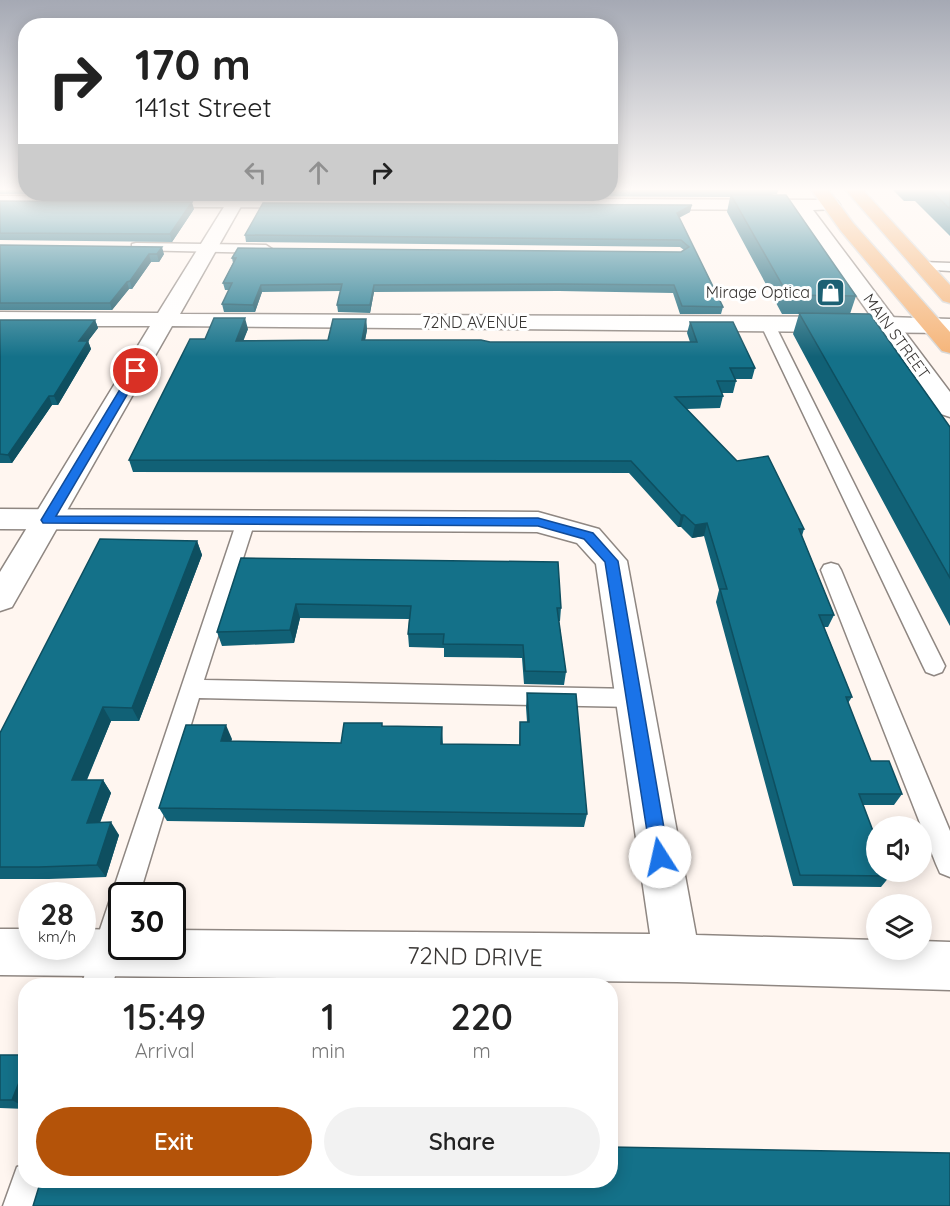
<!DOCTYPE html>
<style>
:root{--surface:#fff;--page:#f2f2f2;--text:#222;--muted:#767676;--accent:#b45309}
body{margin:0;font-family:Quicksand,sans-serif;background:var(--page);color:var(--text);height:100vh;display:flex;flex-direction:column;font-size:22px;white-space:nowrap}
*{box-sizing:border-box;margin:0}
p{font-size:20px;color:var(--muted)}
.icon{flex:none;width:33px;height:33px;fill:none;stroke:currentColor;stroke-width:2;stroke-linecap:round;stroke-linejoin:round}
.map{position:relative;flex:1;overflow:hidden}
.panel{position:absolute;left:18px;top:978px;width:600px;height:210px;display:flex;flex-direction:column;background:var(--surface);border-radius:24px;box-shadow:0 3px 15px #0003}
.panel>*{flex:none}
.guide{position:absolute;left:18px;top:18px;width:600px;height:183px;border-radius:24px;box-shadow:0 3px 15px #0003;background:#fff;color:var(--text);overflow:hidden}
.controls{position:absolute;left:866px;top:816px;display:grid;gap:12px}
.controls a{display:grid;place-items:center;width:66px;height:66px;border-radius:50%;background:var(--surface);box-shadow:0 3px 15px #0003;font-size:30px}
.speed{position:absolute;left:18px;top:882px;display:flex;gap:12px;font-size:30px;font-weight:700;text-align:center}
.speed>*{display:grid;place-content:center;width:78px;height:78px;border-radius:50%;background:var(--surface);box-shadow:0 3px 15px #0003;line-height:1}
.speed small{font-size:15px;font-weight:400}
.speed .limit{border:3px solid #111;border-radius:9px;background:#fff;color:#111}
.pin{position:absolute;display:grid;place-items:center;width:51px;height:51px;color:#fff;margin:-26px;border:3px solid #fff;border-radius:50%;box-shadow:0 2px 6px #0007}
.me{position:absolute;width:66px;margin:-33px;rotate:350deg;stroke-linejoin:round;filter:drop-shadow(0 0 4px #0008)}
.turn{display:flex;align-items:center;gap:21px;height:126px;padding:0 18px;font-size:27px}
.turn .icon{width:78px;height:78px;stroke-width:2.5}
.turn b{display:block;font-size:42px;line-height:51px}
.lanes{display:flex;align-items:center;height:57px;padding:0 18px;background:#0003;justify-content:center;gap:30px;direction:ltr}
.lanes .off{opacity:.35}
.eta{display:flex;justify-content:space-evenly;align-items:center;height:102px;text-align:center}
.eta b{font-size:36px;font-weight:600;line-height:42px}
.action{display:flex;gap:12px;margin-top:auto;padding:12px 18px}
.action a{flex:1;height:69px;border-radius:36px;background:var(--accent);color:#fff;font-size:24px;font-weight:600;line-height:69px;text-align:center}
.action a+a{background:var(--page);color:var(--text)}
.map>svg:first-child{display:block}
.lines{fill:none;stroke-linecap:round;stroke-linejoin:round}
.service-casing{stroke:#8f8782;stroke-width:3}
.minor-casing{stroke:#8f8782;stroke-width:3}
.tertiary-casing{stroke:#8f8782;stroke-width:3}
.primary-casing{stroke:#d7d7d6;stroke-width:3}
.service{fill:#fff;fill-rule:evenodd}
.minor{fill:#fff;fill-rule:evenodd}
.tertiary{fill:#fff;fill-rule:evenodd}
.primary{fill:#f5b478;fill-rule:evenodd}
.wall{fill:#116176}
.shaded-wall{fill:#0e4f60}
.building{fill:#147189;stroke:#0e4f60;stroke-width:1.5}
.route{fill:#1a73e8;stroke:#114b97;stroke-width:1.5}
.labels{text-anchor:middle;dominant-baseline:central;stroke-width:6;stroke-linejoin:round;paint-order:stroke}
.far-poi-label{font-size:16px;fill:#393634;stroke:#fff;text-anchor:end}
.far-street-label{font-size:16px;fill:#393634;stroke:#fff}
.near-street-label{font-size:24px;fill:#393634;stroke:#fff}
</style>
<div class="map">
<svg width="950" height="1206" viewBox="0 0 950 1206">
<rect width="100%" height="100%" fill="#fff6f0"/>
<g class="lines">
<defs>
<path id="service" d="M136 243 266 245 272 249 266 253 132 250V244Z
M922 262 950 263V271L918 269 916 266Z
M767 319 774 323 945 666 942 672 934 675 926 672 923 666 760 323Z
M246 515 253 517 255 521 204 680 633 689 641 691 645 698 641 705 633 707 199 698 139 896H122V946H124L112 986H81L237 521 239 517Z
M831 563 838 565 841 570 950 831V877L940 873 936 864 821 570 824 565Z
M26 1164V1180H48L39 1206H3L17 1167Z"/>
<path id="minor" d="M0 196 831 200 837 201 840 205 837 209 813 210 950 392V417L941 414 795 210 0 206Z
M0 509 538 512 599 529 627 561 696 935 876 940V950H921V941L950 942V990L677 982 0 975V929H32V946H82V929L122 930V946H172V930L650 934 596 564 577 543 537 532 0 529Z"/>
<path id="tertiary" d="M232 194H248L180 314 887 317 950 319V333L172 326 12 607 0 611V572L150 326H0V312L158 313Z"/>
<path id="primary" d="M810 188H827L853 223 950 332V353L942 351 841 231Z
M844 188H861L950 285V303L943 301Z"/>
</defs>
<use href="#service" class="service-casing"/>
<use href="#minor" class="minor-casing"/>
<use href="#tertiary" class="tertiary-casing"/>
<use href="#primary" class="primary-casing"/>
<use href="#service" class="service"/>
<use href="#minor" class="minor"/>
<use href="#tertiary" class="tertiary"/>
<use href="#primary" class="primary"/>
</g>
<path class="wall" d="M0 188H26V194H205L204 195 0 194Z
M610 188H779L777 194H773L772 195 856 296 850 314 950 427V626L793 334 799 314H782L727 212 730 197 272 195V194H610Z
M891 188H950V236L915 201H904Z
M0 201 194 209 172 242 0 240Z
M690 212 679 218 723 307 721 314H680L673 293 559 291 374 292 370 313 338 312 337 305 341 291 262 292 255 312H224L222 304 229 290H225L223 283 233 263 232 258 681 252 684 250 680 247 246 242 245 235Z
M0 245 164 254 159 262H151L132 289H129L112 310H0Z
M366 319 367 330 365 340 490 342H690L687 333 690 322 755 368 752 379H735L736 381 733 393H722L723 396 720 408 686 409 737 461 804 529 802 536 834 615 828 627H824L852 697 848 703 871 761 902 794 894 805H863L890 876 881 887 793 886 716 602 719 590 704 536 692 538 681 527H678L629 473 133 472 129 460 205 339 248 329 243 340H328Z
M0 320H95L98 328 88 341 91 349 58 405H52L12 463H0Z
M197 541 202 555 139 721H111L87 780H103L111 793 100 823 119 835 106 877 49 879H0V733Z
M241 558 561 608 560 621H559L566 672 564 685 524 684 522 658 444 657V648L409 647 408 634 409 619 300 618 294 643 222 646 217 632Z
M527 693 587 814 584 827 167 821 159 808 232 739 231 741 341 743 383 726 442 727 443 744 519 745 520 722H527L526 707Z
M0 1055H26V1109L0 1108Z"/>
<path class="shaded-wall" d="M192 202 194 209 172 242 170 234Z
M692 205 690 212 675 219 677 213Z
M162 247 164 254 159 262 157 254Z
M149 254 151 262 132 289 130 281Z
M127 282 129 289 112 310 110 303Z
M261 285 262 292 255 312 253 305Z
M374 285V292L370 313V305Z
M245 318 248 329 239 352 236 341Z
M366 319 367 330 363 351 362 340Z
M95 320 98 328 82 349 79 341Z
M88 341 91 349 58 405 54 396Z
M49 396 52 405 12 463 8 455Z
M681 515H684L681 527H678Z
M707 523 704 536 692 538 695 525Z
M197 541 202 555 139 721 132 708Z
M296 604 300 618 294 643 290 630Z
M103 707 111 721 81 793 72 780Z
M226 725 232 739 227 756 221 741Z
M103 780 111 793 95 835 87 823Z
M111 822 119 835 106 877 97 865Z
M26 1065V1108L12 1100Z"/>
<path class="building" d="M610 188H772L773 191 610 190Z
M928 188H950V209Z
M731 195H786L856 296 788 295Z
M0 201 192 202 170 234 0 233Z
M263 203 692 205 677 213 723 307 682 306 674 285 560 284 374 285 370 305H337L342 284 261 285 253 305 222 304 232 283H223L236 258H232L238 248 681 252 689 247 681 240 245 235Z
M0 245 162 247 157 254H149L130 281 127 282 110 303H0Z
M799 313 870 314 950 427V578Z
M214 318H245L236 341 328 340 333 319H366L362 340H481L490 342H697L690 322H733L755 368H730L736 381H717L723 396 675 397 737 461 768 456 804 529H799L834 615H819L852 697H846L871 761H889L902 794H859L876 839V872H888L890 876 800 875 720 589H727L707 523 695 525 684 515H681L631 461 129 460 190 339H205Z
M0 320H95L79 341H88L54 396H49L8 455 0 454Z
M100 539 197 541 132 708 103 707 72 780H103L87 823 111 822 97 865 39 867H0V733Z
M241 558 558 562 561 608H557L566 672 525 671 523 645 443 644 444 634H408L411 606 296 604 290 630 217 632Z
M527 693 576 694 587 814 159 808 186 725H226L221 741 341 743 344 723H382V726L442 727 441 744 520 745V722H529Z
M0 1055H26V1065L12 1100H0Z
M610 1147 950 1153V1206H33L41 1180H610Z"/>
<linearGradient id="sky" x2="0" y2="1"><stop stop-color="#a5a9b4"/><stop offset="0.53" stop-color="#fffbf8"/><stop offset="1" stop-color="#fffbf8" stop-opacity="0"/></linearGradient>
<rect width="950" height="357" fill="url(#sky)"/>
<path class="route" d="M136 368 141 371 56 516 538 518 593 533 618 561 669 857 666 863 660 865 654 863 651 857 605 562 584 539 538 526 43 523 41 520 131 371Z"/>
<defs>
<symbol id="shop-square" viewBox="-11 -11 22 22"><rect x="-9" y="-9" width="18" height="18" rx="4" fill="#1c6073" stroke="#fff"/><path d="M-5-2.5h2.3a2.7 3.5 0 0 1 5.4 0H5L5.5 6h-11ZM-1.5-2.5h3a1.5 2.3 0 0 0-3 0Z" fill="#fff"/></symbol>
</defs>
<g fill-rule="evenodd">
<use href="#shop-square" x="814" y="276" width="33" height="33"/>
</g>
<g class="labels">
<g class="far-poi-label">
<text x="810" y="292">Mirage Optica</text>
</g>
<g class="far-street-label">
<text x="475" y="322">72ND AVENUE</text>
<text transform="translate(897 336) rotate(54)">MAIN STREET</text>
</g>
<g class="near-street-label">
<text transform="translate(475 956) rotate(1)">72ND DRIVE</text>
</g>
</g>
</svg>
<div class="controls">
<a><svg class="icon" aria-label="sound" viewBox="0 0 24 24"><path d="M4 9h4l5-4v14l-5-4H4zM17 9q2 3 0 6"/></svg></a>
<a><svg class="icon" aria-label="layers" viewBox="0 0 24 24"><path d="M12 4l9 5-9 5-9-5zM3 14l9 5 9-5"/></svg></a>
</div>
<div class="speed"><div>28<small>km/h</small></div><div class="limit">30</div></div>
<div class="pin" style="left:136px;top:371px;background:#d93025"><svg class="icon" aria-label="arrive" viewBox="0 0 24 24"><path d="M6 21V4h12l-3 4 3 4H6"/></svg></div>
<svg class="me" style="left:660px;top:857px" viewBox="-20 -20 40 40"><circle r="19" fill="#fff"/><path d="M0-13L10 11 0 6-10 11z" fill="#1a73e8"/></svg>
<div class="guide">
<div class="turn"><svg class="icon" aria-label="right" viewBox="0 0 24 24"><path d="M7 20v-9h11M14 6l5 5-5 5"/></svg><div><b>170 m</b>141st Street</div></div>
<div class="lanes"><svg class="icon off" aria-label="left" viewBox="0 0 24 24"><path d="M17 20v-9H6M10 6l-5 5 5 5"/></svg><svg class="icon off" aria-label="ahead" viewBox="0 0 24 24"><path d="M12 20V5M6 11l6-6 6 6"/></svg><svg class="icon" aria-label="right" viewBox="0 0 24 24"><path d="M7 20v-9h11M14 6l5 5-5 5"/></svg></div>
</div>
<section class="panel">
<div class="eta">
<div><b>15:49</b><p>Arrival</p></div>
<div><b>1</b><p>min</p></div>
<div><b>220</b><p>m</p></div>
</div>
<div class="action"><a>Exit</a><a>Share</a></div>
</section>
</div>
